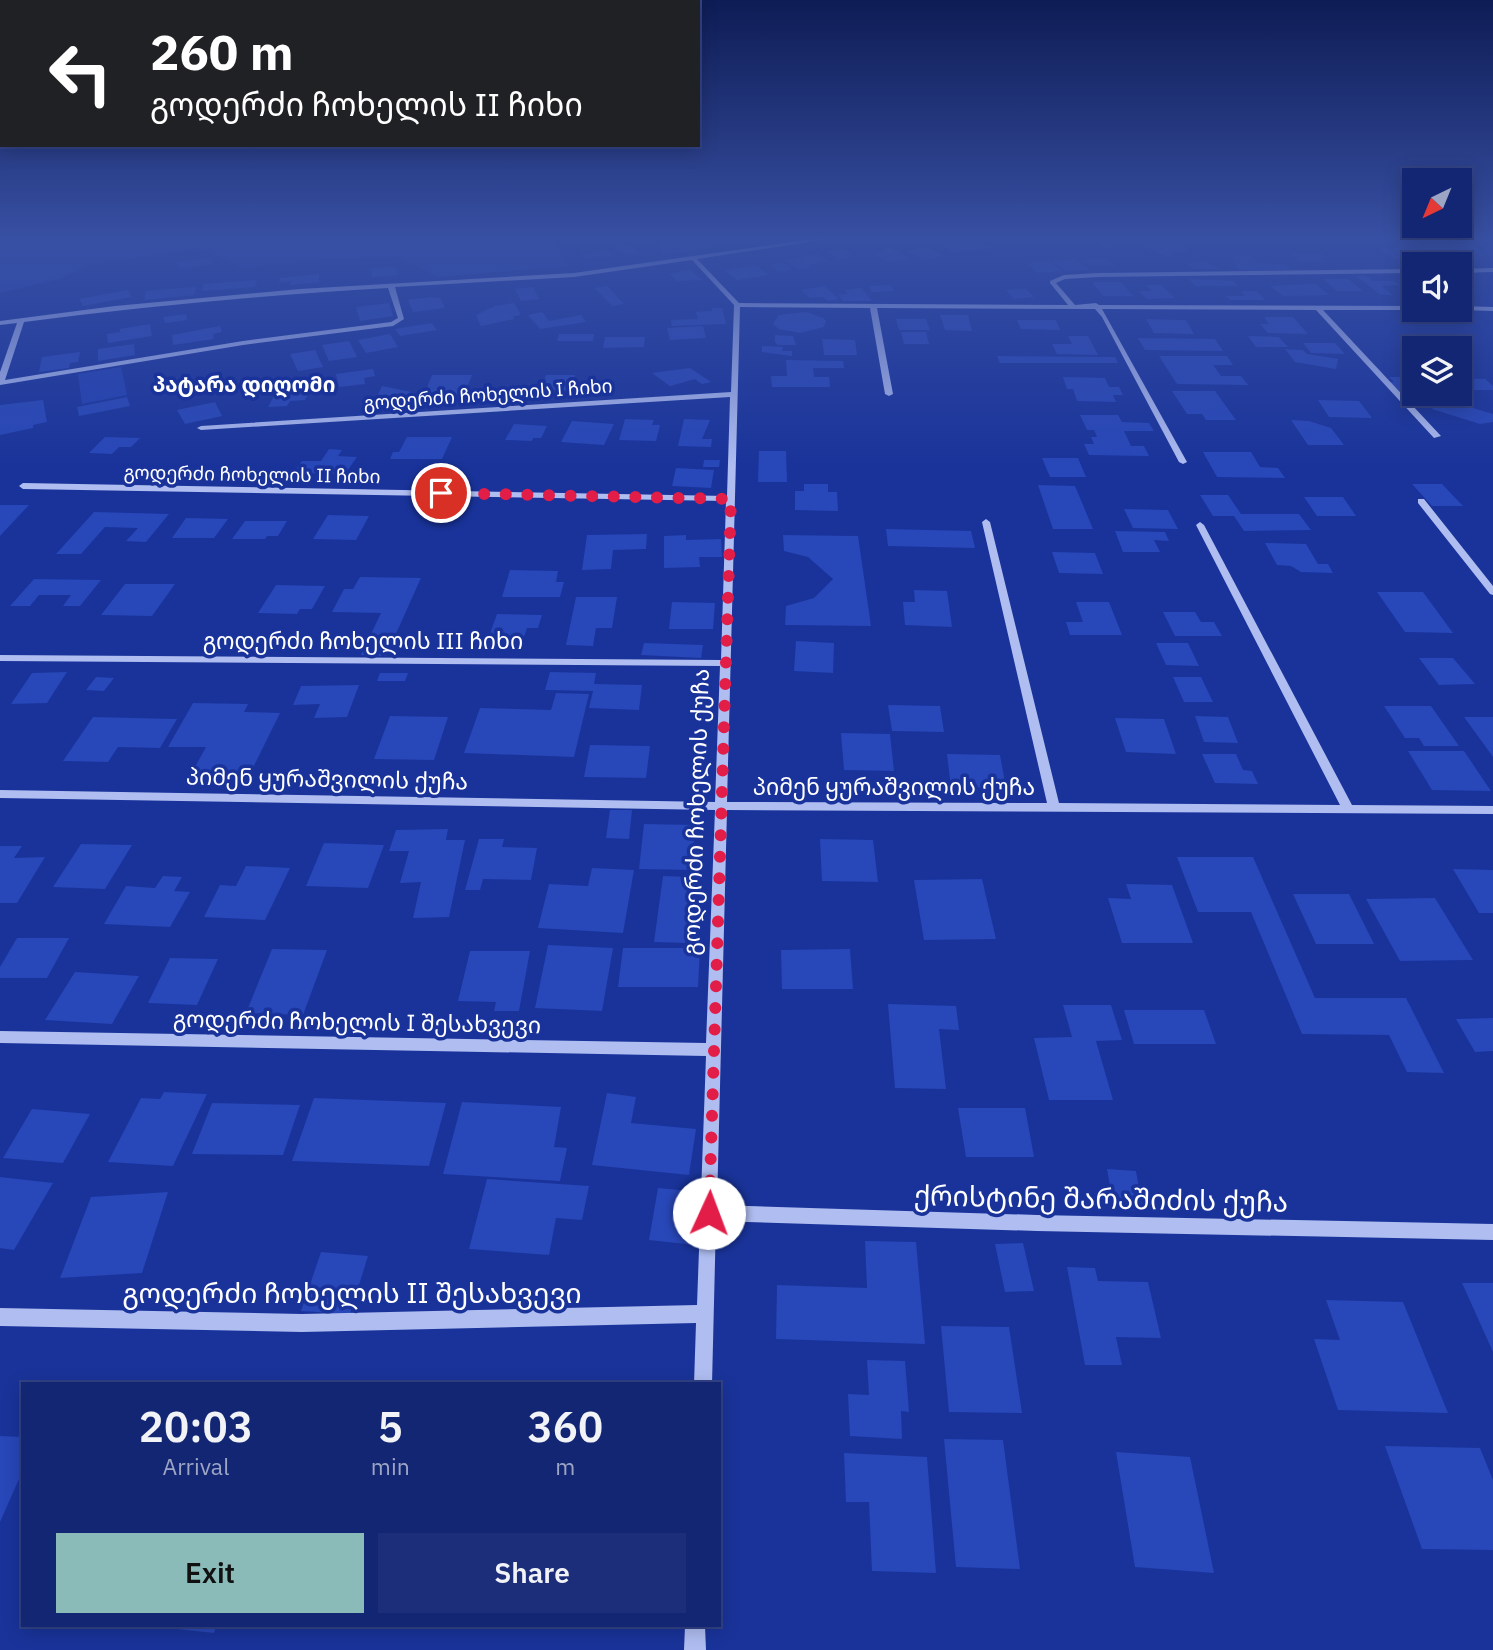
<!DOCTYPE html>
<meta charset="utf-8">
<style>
:root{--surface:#132674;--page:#1c2e79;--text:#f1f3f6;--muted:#9da5c5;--line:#324386;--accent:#8bbbb9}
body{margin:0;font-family:"IBM Plex Sans","Noto Sans Georgian",sans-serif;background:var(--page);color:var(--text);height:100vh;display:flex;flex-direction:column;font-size:26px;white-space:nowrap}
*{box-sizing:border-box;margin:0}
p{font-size:23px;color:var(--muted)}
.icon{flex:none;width:38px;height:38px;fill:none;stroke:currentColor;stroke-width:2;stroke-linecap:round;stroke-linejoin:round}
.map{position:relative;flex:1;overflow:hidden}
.drawer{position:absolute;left:21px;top:1382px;width:700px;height:245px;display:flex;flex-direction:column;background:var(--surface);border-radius:0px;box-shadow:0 4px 18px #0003,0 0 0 2px var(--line)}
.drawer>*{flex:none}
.top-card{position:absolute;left:0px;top:0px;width:700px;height:147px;box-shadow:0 4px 18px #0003,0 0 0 2px var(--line);background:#202124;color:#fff;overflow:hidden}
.needle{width:46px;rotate:223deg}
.tools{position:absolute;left:1402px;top:168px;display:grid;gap:14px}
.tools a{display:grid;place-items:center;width:70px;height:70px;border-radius:0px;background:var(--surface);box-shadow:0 4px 18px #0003,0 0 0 2px var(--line);font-size:35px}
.pin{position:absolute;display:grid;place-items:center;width:60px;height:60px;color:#fff;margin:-30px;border:4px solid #fff;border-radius:50%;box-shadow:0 2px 7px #0007}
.me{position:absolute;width:77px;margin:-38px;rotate:2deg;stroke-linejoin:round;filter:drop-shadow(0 0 5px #0008)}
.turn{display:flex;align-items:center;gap:24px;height:147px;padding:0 35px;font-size:32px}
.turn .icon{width:91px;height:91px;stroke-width:2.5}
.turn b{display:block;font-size:49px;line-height:60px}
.eta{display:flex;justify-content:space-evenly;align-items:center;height:119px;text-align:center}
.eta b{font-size:42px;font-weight:600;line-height:49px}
.action{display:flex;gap:14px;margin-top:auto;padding:14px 35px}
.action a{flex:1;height:80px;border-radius:0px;background:var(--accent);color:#111;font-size:28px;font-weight:600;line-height:80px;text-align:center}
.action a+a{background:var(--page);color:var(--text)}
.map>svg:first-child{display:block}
.green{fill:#2241b3}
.building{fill:#2847b8}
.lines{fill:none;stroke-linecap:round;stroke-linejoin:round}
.minor{fill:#afbdf1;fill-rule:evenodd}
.route{stroke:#e11d48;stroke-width:12;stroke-dasharray:0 21.6}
.labels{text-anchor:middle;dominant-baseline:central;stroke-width:7;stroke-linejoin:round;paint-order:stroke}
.far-street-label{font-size:19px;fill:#fff;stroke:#19339a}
.far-neighbourhood-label{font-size:21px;font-weight:bold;fill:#fff;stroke:#19339a}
.street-label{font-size:23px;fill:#fff;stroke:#19339a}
.near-street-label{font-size:28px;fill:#fff;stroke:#19339a}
</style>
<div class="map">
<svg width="1493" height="1650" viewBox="0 0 1493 1650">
<rect width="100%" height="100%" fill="#19339a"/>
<path class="green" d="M0 236H551C560 246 560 259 572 266L438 277 397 257 321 259 244 268 208 251 195 249 87 265 62 278 0 293Z
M663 236H785L663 255 656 239Z
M121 367 127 395 82 404 78 374Z"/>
<path class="building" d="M1091 236H1109L1119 241 1108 243 1114 246 1102 248 1096 245 1088 246 1073 239Z
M1194 236H1208L1215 239 1193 243 1181 238Z
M1244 236H1266L1285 244 1269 247Z
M1396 236H1423V238L1412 239 1419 243 1408 244Z
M1152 237 1166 243 1172 242 1191 250 1175 253 1167 251 1175 255 1166 257 1133 240Z
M952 241 956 243 970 241 995 248 954 252 938 243Z
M1447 244H1470L1484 253 1462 254Z
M633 246 641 255 628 256 615 248Z
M889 247 910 258 890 263 874 254 887 252 882 249Z
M927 247 943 256 923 260 907 251Z
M1401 248 1414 257 1394 259 1379 249Z
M842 249 853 256 838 259 827 251Z
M608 250 614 257 584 258 581 254Z
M1290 253H1320L1325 257H1319L1325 262H1300Z
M818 254 829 262 808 265 812 268 800 270 785 260Z
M1231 256H1251L1259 263 1285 264 1291 270H1239L1231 260H1235Z
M210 258 213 264 179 269 176 262Z
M1105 258 1116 266H1090L1081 260Z
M1076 259 1090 270H1065L1052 261Z
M1050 261 1062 271 1038 273 1026 263Z
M1204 261 1220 269H1194L1185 264Z
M782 262 792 269 779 272 769 265Z
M755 265 769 275 737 280 724 270Z
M396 266 397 275 372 277 371 268Z
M690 269 702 280 677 281 669 274Z
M319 274V282L290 285 291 281 279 282 280 278Z
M1365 275 1373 281H1394L1401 285 1381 286 1393 295H1381L1356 276Z
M1189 279 1234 281 1238 286H1196Z
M1323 279H1348L1363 291H1337Z
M257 280 255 287 202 291 204 284Z
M1092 282H1121L1133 296H1103Z
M1316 284 1329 295 1283 296 1270 286Z
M890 285 894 291 872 292 869 286Z
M1146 285H1161L1175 298 1147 299 1139 291H1152Z
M607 286 624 304 612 306 595 288Z
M824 286 839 299 828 301 823 297 810 298 801 290Z
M196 287 194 295 144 300 146 291Z
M533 287 539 299 521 301 515 289Z
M861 288 872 301H843L838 295 848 294 845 290Z
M1026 289 1034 297 1014 299 1006 290Z
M128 290 132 297 83 306 79 299Z
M1241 291H1257L1265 300H1230L1226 296H1245Z
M430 297 440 298 445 308 413 312 408 300Z
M389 303 393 316 360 321 356 307Z
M514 303 521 315 513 316 514 319 481 326 476 315 495 306Z
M712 308H722L726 324 672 326 671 320 698 319 696 312 712 311Z
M542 312 549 321 581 315 586 322 540 329 528 315Z
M806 312 823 318 826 321 824 327 800 333 779 329 773 324 779 315Z
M186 314 187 320 165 323 163 317Z
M940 315H968L972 331 945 330Z
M1264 317H1293L1308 334 1268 333 1260 324H1269Z
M896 319H926L930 330H899Z
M1146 319 1186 320 1194 334 1154 333Z
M1017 320H1056L1060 330 1021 329Z
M432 323 437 330 400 336 395 329Z
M150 324 152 336 108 343 107 334 120 332V329Z
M220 326 222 332 213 334 214 339 173 345 172 335Z
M703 326 706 338 670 340 667 328Z
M901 332H926L929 344H904Z
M390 334 398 347 366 353 358 340Z
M559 334H594L593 341H557Z
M775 335 793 336 796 345H778L775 342Z
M1068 336H1088L1098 355 1057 354 1052 344H1072Z
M1248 336 1279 337 1288 347H1256Z
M605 337H645L644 347 603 348Z
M1138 338 1215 339 1223 351 1145 350Z
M822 339 855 340 857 355H824Z
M349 341 357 357 329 361 322 345Z
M1303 343H1335L1345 354 1311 353Z
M134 344 135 355 98 361V349Z
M762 346 783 347 782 351H792V356L762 352Z
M1285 349 1303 350 1307 354 1338 359 1336 369 1295 362Z
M315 350 323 367 298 371 290 354Z
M80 352 78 362 70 363 69 368 39 372 42 357Z
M997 356 1115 357 1118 363H1000Z
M1159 356H1227L1233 365H1213L1221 376H1241L1248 385 1177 384Z
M1460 358 1475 372H1460Z
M786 360 843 361 844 368H813L814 377H829L830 387H772L771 376H787Z
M690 368 711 382 702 384 695 379 670 386 652 373Z
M373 369 375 376 364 378 365 384 339 387 336 374Z
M432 375H472L466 389H459L456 397H433L435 392 425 393Z
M546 375H575L571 390H542Z
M1063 377 1105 378 1109 387H1119L1123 395H1113L1116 402 1077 401 1073 389H1067Z
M1389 377H1412L1414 394H1400L1388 382H1394Z
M1460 378 1485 379 1493 386V390H1460Z
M382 386 416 393 373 406Z
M312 388 305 400 290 401 287 406 268 407 278 389Z
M1172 391H1215L1236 420H1206L1202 414H1187Z
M127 397 130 406 79 416 77 407Z
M1443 399 1493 414V422L1480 424 1432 409Z
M43 400 47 422 33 425V428L0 435V405Z
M1318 400 1359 401 1372 418 1329 417Z
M215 402 222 416 185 424 177 410Z
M1080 415H1118L1122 422 1149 423 1154 431H1124L1131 446H1144L1149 456 1089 455 1084 444H1094L1091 437H1097L1094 430H1087Z
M625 419 654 420 652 425H660L656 441 619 440Z
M684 419 710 420 702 439H712L711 447 678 446Z
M1291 420 1309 421 1331 428 1344 445H1308Z
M572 421 614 424 604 445 561 442Z
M514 424 547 426 541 438H533L532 441 505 440Z
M105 437 140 438 131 447H119L112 454 89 453Z
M407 437H452L442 459H390L393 452H399Z
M329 449 342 450 338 456 357 457 345 474 293 473 302 461H321Z
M759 451H786L787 482H758Z
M1203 452H1251L1260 467 1278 468 1285 478 1217 477Z
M1042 458H1078L1086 477H1050Z
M704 460H720L719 467H703Z
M676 468 714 470 711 488 672 486Z
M804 484H828V492H837L838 511 795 510V491H804Z
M1412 484H1442L1463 506H1432Z
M1038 485 1075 486 1093 529H1053Z
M1200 495H1228L1241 514H1299L1311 530 1244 531 1234 516H1213Z
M1304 497H1343L1356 516H1317Z
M0 505H29L0 536Z
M1124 509 1168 510 1178 529 1133 528Z
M94 512 169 514 146 542 126 541 138 528 105 527 81 554H56Z
M328 515 369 516 356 540 313 539Z
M186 518 228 519 214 538H172Z
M245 521H287L278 536H267L265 539H232Z
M886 529 971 531 975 548 888 546Z
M1115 531 1165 532 1169 541 1154 540 1160 552H1123Z
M647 534 646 549 613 550 611 569 582 570 587 535Z
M686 535V540L721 539 722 557H699L700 567 664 568V536Z
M783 535 858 536 871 626 785 625 786 606 814 598 833 579 808 557 784 551Z
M1265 543 1306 544 1318 564H1328L1333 573 1301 572 1291 566 1277 565Z
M1052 552 1095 553 1103 574 1059 573Z
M510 570 558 571 556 582H564L560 597H502Z
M360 577 421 578 386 656 361 655 381 613 332 612 344 589H353Z
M34 579 101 580 80 606H63L71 595H39L30 606H10Z
M125 584H175L152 616 101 615Z
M276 585 325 586 312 609H300L297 614 258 613Z
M914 590 947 591 952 627 905 625 903 602H915Z
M1377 592H1423L1453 633 1405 632Z
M576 597H617L612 628H596L593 646 566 645Z
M672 602 715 603 713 629H669Z
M1076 602H1109L1122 635H1070L1066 622H1083Z
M1163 612H1195L1201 622H1214L1222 636H1175Z
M497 614 542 615 538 628H527L523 640 488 639Z
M796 641 834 643 833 673 794 671Z
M644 643 703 645 701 658 641 655Z
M1156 643H1188L1199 666 1166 665Z
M1419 658H1453L1475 684 1439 685Z
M67 672 47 703 11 704 32 673Z
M550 672 596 673 594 684 642 685 639 710 589 708 593 691 545 690Z
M380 673H408L405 681H377Z
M96 677 114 678 104 691 86 690Z
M1173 677H1201L1213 702H1184Z
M359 685 347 717 314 718 320 704 293 705 301 686Z
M556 693 589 694 574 757 464 753 480 708 551 710Z
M193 703 248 704 244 712 280 713 248 778H189L206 747H168Z
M888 705 940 706 944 732 892 731Z
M1384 706H1431L1459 746H1424L1419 738H1405Z
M390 716 448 717 434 760 374 759Z
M1195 716 1228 717 1238 743 1204 742Z
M93 717 177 719 160 748 118 747 108 762 63 761Z
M1464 717H1493V757Z
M1115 718 1164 719 1176 754 1126 752Z
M841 733 890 734 894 771 844 770Z
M590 745 650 746 646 778 584 777Z
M1408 751H1464L1491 791 1432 790Z
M947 754 1000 755 1006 788 951 787Z
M1202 754H1236L1243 770 1252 771 1258 784 1215 783Z
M610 810H632L629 839 606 838Z
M644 824 695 825 692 870 639 869Z
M448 829 446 840H465L449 917 413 918 421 882 400 883 409 851H389L396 830Z
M479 839H504L502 847 537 848 531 880 483 879 480 890H465Z
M820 839 873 840 878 882 822 881Z
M324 843 384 845 368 888 306 886Z
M81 844 132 845 105 889 53 887Z
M0 846H22L14 858 45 857 17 903H0Z
M1177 857H1253L1315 998H1406L1444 1073 1407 1072 1389 1035 1302 1034 1251 912H1198Z
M246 866 290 868 265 920 204 917 220 885 236 886Z
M592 868 634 870 623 933 538 928 549 884 588 886Z
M1453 869 1493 870V913H1479Z
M163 876 182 877 174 891 190 892 170 927 104 924 126 886 155 888Z
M663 876 692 877 685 943 654 942Z
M982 879 996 939 924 940 914 880Z
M1126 884 1172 885 1193 943H1122L1108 898 1131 899Z
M1293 894H1349L1374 944H1316Z
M1435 898 1473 960 1400 961 1366 899Z
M17 938H69L47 978H0V967Z
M548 945 613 948 602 1011 535 1008Z
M623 948H700L698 987H618Z
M272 949 327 950 303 1015 246 1013Z
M850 949 853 989H782L781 950Z
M470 951H530L519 1011H494L496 1002 458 1001Z
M170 958 218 959 197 1005 148 1003Z
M75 972 139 976 112 1024 45 1020Z
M888 1004 956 1006 959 1030 939 1029 946 1089 895 1088Z
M1063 1005H1111L1122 1040 1096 1041 1113 1100H1049L1034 1038 1072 1037Z
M1124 1010H1204L1216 1044H1134Z
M1493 1018V1051L1475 1052 1456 1019Z
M164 1092 207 1094 173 1166 108 1162 141 1098 160 1099Z
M607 1093 636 1097 631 1123 696 1129 689 1175 592 1165Z
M314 1098 446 1103 429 1166 292 1161Z
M462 1102 561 1107 554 1147 567 1148 560 1181 443 1174Z
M212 1103 300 1105 283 1155 192 1154Z
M958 1108H1025L1034 1157H966Z
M32 1109 90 1114 63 1163 3 1158Z
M1107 1169 1136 1171 1143 1211 1114 1209Z
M0 1177 53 1183 14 1250 0 1248Z
M487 1179 589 1186 582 1220 556 1218 549 1255 469 1249Z
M658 1188 702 1192 695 1245 649 1240Z
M168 1192 142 1273 60 1278 91 1197Z
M865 1241 916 1242 925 1344 776 1339 777 1285 867 1288Z
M1023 1243 1034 1291 1005 1292 995 1244Z
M321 1252 368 1256 350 1314 301 1311Z
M1067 1267 1095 1268 1098 1281 1148 1282 1161 1338 1116 1337 1122 1365H1085Z
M1462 1283H1493V1352Z
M1326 1300 1403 1302 1448 1413 1338 1410 1314 1339 1340 1340Z
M941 1326 1009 1327 1022 1413 949 1412Z
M867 1360 905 1361 909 1412 901 1411 902 1439 850 1436 848 1394 869 1395Z
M0 1436 23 1437V1470L0 1522Z
M944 1439 1003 1440 1020 1569 956 1567Z
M1385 1446 1480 1448 1493 1480V1550L1422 1549Z
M1116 1452 1190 1457 1214 1573 1135 1567Z
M844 1453 927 1457 936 1573 872 1571 869 1502H846Z
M149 1626H216L214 1633Z"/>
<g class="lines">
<path class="minor" d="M834 236H849L697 259 739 303 1068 305 1050 283V281L1064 275 1098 273 1414 269V273L1098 277 1065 279 1056 283 1075 305 1096 303 1099 305 1414 306V310H1323L1441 436 1434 438 1316 310 1102 309 1187 462 1183 464 1179 462 1102 317 1095 309 877 308 893 394 889 396 885 394 870 308 740 307 727 802 1047 803 982 522 986 519 990 522 1059 803 1340 805 1196 525 1200 522 1204 525 1352 805 1493 806V814L727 810 717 1205 1037 1215 1493 1224V1240L1037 1231 716 1221 712 1384H694L696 1323 302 1332 0 1326V1308L302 1314 697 1305 706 1056 0 1043V1031L706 1043 715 810 0 798V790L715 802 720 666 0 661V655L721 660 726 501 23 489 19 486 23 483 727 496 730 397 201 430 197 428 201 426 731 392 734 305 692 260 574 277 395 287 404 319 393 326 243 345 0 385V372L17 323 0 325V321L115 306 300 289 574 273ZM388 288 398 318 391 322 243 341 5 380 24 322C145 306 266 295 388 288Z
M1493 268V272L1460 273V269Z
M1460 306 1493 307V311L1460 310Z
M1418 499H1424L1493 586V595L1490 594 1418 503Z
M685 1626H705L706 1650H684Z"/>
</g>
<linearGradient id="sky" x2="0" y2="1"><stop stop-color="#0e1c55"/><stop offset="0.51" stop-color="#3850a3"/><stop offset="1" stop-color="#3850a3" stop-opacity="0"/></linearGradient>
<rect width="1493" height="467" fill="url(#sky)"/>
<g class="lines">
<path class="route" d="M441 493 731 499 709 1213"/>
</g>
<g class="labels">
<g class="far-street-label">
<text transform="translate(488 394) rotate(-4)">გოდერძი ჩოხელის I ჩიხი</text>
<text transform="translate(252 474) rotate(1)">გოდერძი ჩოხელის II ჩიხი</text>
</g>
<g class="far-neighbourhood-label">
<text x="244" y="384">პატარა დიღომი</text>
</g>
<g class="street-label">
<text x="363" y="640">გოდერძი ჩოხელის III ჩიხი</text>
<text transform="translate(327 778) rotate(1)">პიმენ ყურაშვილის ქუჩა</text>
<text x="894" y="786">პიმენ ყურაშვილის ქუჩა</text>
<text transform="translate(695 812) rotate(-88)">გოდერძი ჩოხელის ქუჩა</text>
<text transform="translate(357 1021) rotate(1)">გოდერძი ჩოხელის I შესახვევი</text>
</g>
<g class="near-street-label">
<text transform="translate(1101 1198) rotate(1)">ქრისტინე შარაშიძის ქუჩა</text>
<text x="352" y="1292">გოდერძი ჩოხელის II შესახვევი</text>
</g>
</g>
</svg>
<div class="tools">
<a><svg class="needle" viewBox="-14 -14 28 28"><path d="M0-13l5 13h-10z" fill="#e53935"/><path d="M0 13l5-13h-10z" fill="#9da5c5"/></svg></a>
<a><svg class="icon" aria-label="sound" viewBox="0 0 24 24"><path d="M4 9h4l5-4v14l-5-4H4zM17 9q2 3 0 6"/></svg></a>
<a><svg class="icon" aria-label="layers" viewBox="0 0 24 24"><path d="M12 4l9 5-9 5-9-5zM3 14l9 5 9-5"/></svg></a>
</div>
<div class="pin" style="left:441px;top:493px;background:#d93025"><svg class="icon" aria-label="arrive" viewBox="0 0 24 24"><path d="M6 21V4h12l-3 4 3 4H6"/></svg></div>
<svg class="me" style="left:709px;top:1213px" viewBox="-20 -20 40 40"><circle r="19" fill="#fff"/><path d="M0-13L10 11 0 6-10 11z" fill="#e11d48"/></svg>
<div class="top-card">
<div class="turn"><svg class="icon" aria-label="left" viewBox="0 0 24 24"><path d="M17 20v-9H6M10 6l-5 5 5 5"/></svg><div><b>260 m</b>გოდერძი ჩოხელის II ჩიხი</div></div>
</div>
<section class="drawer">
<div class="eta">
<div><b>20:03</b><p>Arrival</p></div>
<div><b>5</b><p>min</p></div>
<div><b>360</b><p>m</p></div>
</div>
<div class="action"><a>Exit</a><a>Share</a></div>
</section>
</div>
